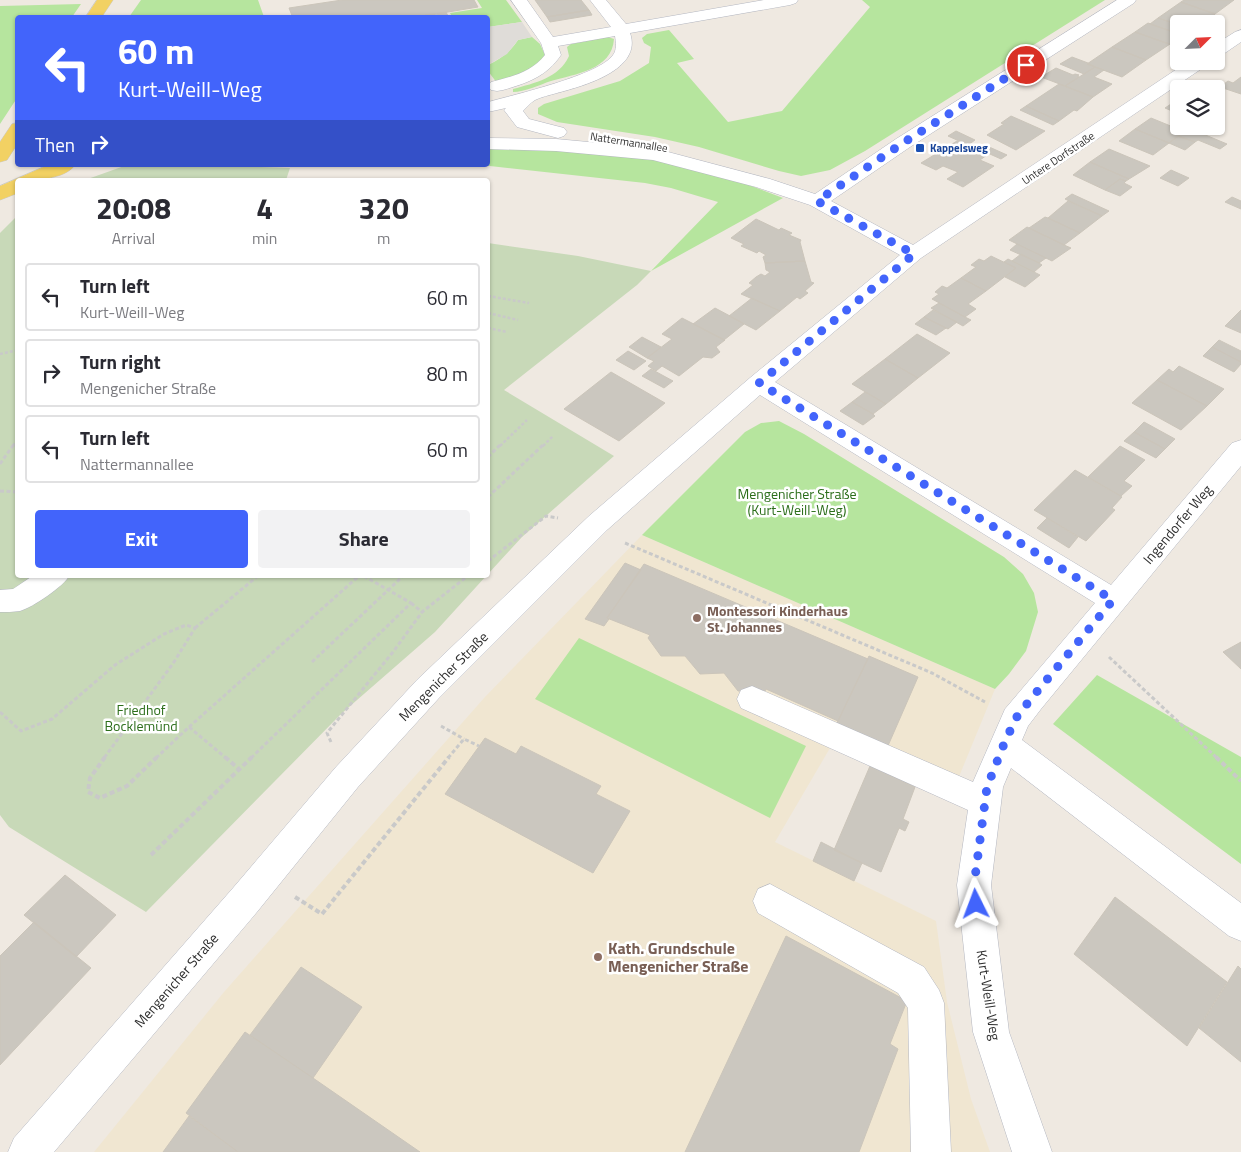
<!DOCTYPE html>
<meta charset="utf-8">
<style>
:root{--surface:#fff;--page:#f2f2f3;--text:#2b2b33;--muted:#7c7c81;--line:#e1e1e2;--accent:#4264fb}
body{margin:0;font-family:"Titillium Web",sans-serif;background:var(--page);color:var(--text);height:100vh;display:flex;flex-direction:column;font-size:19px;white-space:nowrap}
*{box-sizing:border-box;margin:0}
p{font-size:16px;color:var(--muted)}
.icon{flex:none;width:28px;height:28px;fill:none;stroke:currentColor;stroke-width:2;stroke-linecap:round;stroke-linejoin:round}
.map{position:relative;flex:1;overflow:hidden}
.side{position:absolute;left:15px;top:178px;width:475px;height:400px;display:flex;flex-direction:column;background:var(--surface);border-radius:5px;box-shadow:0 1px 4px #0004}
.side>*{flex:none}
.hud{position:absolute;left:15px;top:15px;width:475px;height:152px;border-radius:5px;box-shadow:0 1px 4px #0004;background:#4264fb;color:#fff;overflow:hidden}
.needle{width:32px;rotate:66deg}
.tools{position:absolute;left:1170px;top:15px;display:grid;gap:10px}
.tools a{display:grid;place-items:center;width:55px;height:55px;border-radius:5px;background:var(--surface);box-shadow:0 1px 4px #0004;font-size:25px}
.pin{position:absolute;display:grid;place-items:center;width:42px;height:42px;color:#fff;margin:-21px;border:2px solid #fff;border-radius:50%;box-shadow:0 1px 5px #0007}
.me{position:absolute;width:55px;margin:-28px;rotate:357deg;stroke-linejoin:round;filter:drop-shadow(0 0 4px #0008)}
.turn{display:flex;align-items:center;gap:18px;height:105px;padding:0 20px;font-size:22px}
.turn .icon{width:65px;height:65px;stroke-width:2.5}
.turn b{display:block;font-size:35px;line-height:42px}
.then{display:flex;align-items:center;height:48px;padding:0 20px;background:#0003;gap:10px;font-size:19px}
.eta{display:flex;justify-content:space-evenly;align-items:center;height:85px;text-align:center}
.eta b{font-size:30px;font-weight:700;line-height:35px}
.action{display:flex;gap:10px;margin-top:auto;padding:10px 20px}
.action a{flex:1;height:58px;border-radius:5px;background:var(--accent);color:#fff;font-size:20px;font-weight:700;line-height:58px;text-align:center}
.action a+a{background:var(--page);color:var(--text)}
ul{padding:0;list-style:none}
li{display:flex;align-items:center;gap:15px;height:68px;margin:0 10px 8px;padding:0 10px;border:2px solid var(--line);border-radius:5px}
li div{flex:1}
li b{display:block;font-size:19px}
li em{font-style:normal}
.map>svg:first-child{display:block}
.education{fill:#f0e6d1}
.green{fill:#b6e59e}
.cemetery{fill:#c8d9b8}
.plaza{fill:#dfdcd8}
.building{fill:#cbc7bf;stroke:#cbc5ba}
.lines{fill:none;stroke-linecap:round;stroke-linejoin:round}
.minor-casing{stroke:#b4b7c1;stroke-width:1}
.major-casing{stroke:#c9c9c9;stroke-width:1}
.path-far3{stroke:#c9c9c9;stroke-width:2;stroke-dasharray:2.5 2;stroke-linecap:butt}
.path-far2{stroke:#c9c9c9;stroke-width:2.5;stroke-dasharray:3 2;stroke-linecap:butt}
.path-far1{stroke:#c9c9c9;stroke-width:3;stroke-dasharray:4 2.5;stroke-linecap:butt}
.path{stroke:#c9c9c9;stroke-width:4;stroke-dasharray:5 3;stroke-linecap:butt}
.minor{fill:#fff;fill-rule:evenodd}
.major{fill:#f2d163;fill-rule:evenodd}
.route{stroke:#4264fb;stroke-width:9;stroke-dasharray:0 16.2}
.transit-dot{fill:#1a4fb4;stroke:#fff;stroke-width:2}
.education-dot{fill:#8d6e63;stroke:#fff;stroke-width:2}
.labels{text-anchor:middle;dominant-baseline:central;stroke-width:5;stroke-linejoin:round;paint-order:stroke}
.far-street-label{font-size:11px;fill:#2e2e2e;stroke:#fff}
.far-transit-label{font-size:11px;font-weight:bold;fill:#164399;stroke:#fff;text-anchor:start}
.park-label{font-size:14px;fill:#2c6e1b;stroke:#fff}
.street-label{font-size:14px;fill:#2e2e2e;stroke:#fff}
.education-label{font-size:14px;font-weight:bold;fill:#785e54;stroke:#fff;text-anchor:start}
.near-education-label{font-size:16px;font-weight:bold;fill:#785e54;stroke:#fff;text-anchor:start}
</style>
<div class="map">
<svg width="1241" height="1152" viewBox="0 0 1241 1152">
<rect width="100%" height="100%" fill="#efe9e1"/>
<path class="education" d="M642 535 995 689 949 801 830 748 775 842 936 921 947 1002 971 1099 990 1152H94L224 992 485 697Z"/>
<path class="green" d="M141 0H258L264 17H129Z
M477 0H506L522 22 488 27V18L452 17 450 13 482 8Z
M862 0H1105L865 151 830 170 801 176 779 171 699 147 655 137 557 122 538 114V108L544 104 620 81 649 63 651 47 644 43 642 38 647 34 669 30 694 59 677 63 728 122 782 111 870 7Z
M81 4 72 17 18 18 17 98 0 124V6Z
M532 37 540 44 546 57 536 68 497 83 488 71V65C500 60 511 51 518 40Z
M608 37 614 39C612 70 575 74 551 81 539 85 525 92 513 92V89C535 83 559 78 569 56L567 47 571 44Z
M488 145C545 148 602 151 659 160 701 167 742 182 783 198L651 271 718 202 671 188 645 183 481 165H488Z
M779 421 804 434 1004 557 1023 574 1034 593 1038 612 1026 651 1009 674 995 689 642 535 745 432 761 423Z
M579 638 806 746 770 818 535 699Z
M1097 675 1241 757V864L1053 724Z"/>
<path class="cemetery" d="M127 165H204L290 168 286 180H85Z
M17 216 18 575H487L435 632 341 714 146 912 9 827 0 815V233Z
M488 243 578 256 651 271 637 285 504 390 614 456 522 537 488 574Z"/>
<path class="plaza" d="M522 22 532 37 518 40 507 54 488 65V27Z"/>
<path class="building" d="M342 0H474L478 7 412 18H293L289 8Z
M535 0H581L589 10 547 17Z
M1184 0H1234L1215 14 1181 2Z
M1181 2 1215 14 1201 24H1179V25L1158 18Z
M589 10 592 15 550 22 547 17Z
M446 12 449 18H426L425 15Z
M1158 18 1179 25V34L1150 24Z
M1148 23 1179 34V37L1169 44 1135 32Z
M1135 32 1169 44H1170L1146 60 1112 47Z
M1112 47 1146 60 1122 77 1087 64Z
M1072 57 1088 63 1095 67 1084 74 1060 64Z
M1095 67 1104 70 1094 77 1112 84 1093 97 1065 86Z
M1056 68 1073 75 1075 74 1079 75 1077 76 1079 77 1065 86 1041 77Z
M1241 77V94L1220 87 1228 81 1233 83Z
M1059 84 1093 97 1077 111 1074 110 1059 121 1026 106Z
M1177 100 1179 101V114L1165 108Z
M1026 106 1059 121 1053 125 1020 110Z
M1011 116 1045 131 1016 150 987 135 1004 124 1001 123Z
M1151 118 1178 129 1184 132 1169 143 1135 129Z
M1182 126H1184L1227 144 1220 149 1198 140 1195 142 1178 136 1184 132 1178 129Z
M1135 129 1169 143 1153 155 1119 141Z
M956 131 975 140 968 145 948 136Z
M1178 136 1195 142 1185 150 1169 143Z
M957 141 987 155 980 160 994 166 963 187 947 179 958 172 943 166 936 170 921 163Z
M987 146 1007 155 1001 159 981 150Z
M1109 149 1150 166 1129 179 1090 162Z
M1090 162 1129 179 1126 181 1120 179 1105 190 1073 175Z
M1171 170 1189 178 1178 186 1160 178Z
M1120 179 1126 181 1124 183 1132 187 1120 196 1105 190Z
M1072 194 1109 211 1102 216 1065 199Z
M1232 197 1241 201V209L1225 202Z
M1068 201 1102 216 1080 233 1048 218Z
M1045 217 1048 218 1080 233 1064 245 1029 228Z
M756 219 779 230 781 228 792 233 789 235 801 240 800 242 805 261 765 263 763 257 766 255 759 251 757 253 741 246 744 244 731 238Z
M1027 227 1064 245 1071 248 1052 261 1009 240Z
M1017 244 1046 258 1039 263 1010 250Z
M1021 254 1039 263 1042 265 1034 272 1012 261Z
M991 256 1016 268 986 291 961 278 976 267 971 265 979 259 984 261Z
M1008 259 1040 275 1025 287 1005 277 1016 268 1004 262Z
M805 261 811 282 814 283 805 291 808 293 800 299 797 297 780 311 741 294 753 285 749 283 756 277 761 274 765 276 770 272 766 270 765 263Z
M961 278 986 291 968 304 976 309 965 317 932 299 939 294 935 292 942 286 947 288Z
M752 298 780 311 756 330 729 316Z
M939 303 965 317 971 320 963 326 931 308Z
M715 308 730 316 744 324 724 340 693 324Z
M933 310 957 322 948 329 924 317Z
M1241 310V333L1225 326Z
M924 317 946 328 936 335 915 324Z
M682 318 725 340 716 347 720 352 712 358 703 357 679 376 662 366 656 371 648 366 654 361 647 358 672 339 662 334Z
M917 334 950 353 918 378 885 359Z
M642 337 661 347 647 358 629 347Z
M1219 340 1241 351V362L1212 347Z
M1212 347 1241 362V364L1234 372 1203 356Z
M628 351 646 361 634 370 616 360Z
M885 359 918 378 886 404 852 384Z
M1179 366 1224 389 1207 406 1157 380 1169 369 1173 372Z
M651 369 673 381 664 388 642 376Z
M611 372 665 403 619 441 564 409Z
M1157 380 1207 406 1181 430 1132 403Z
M865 392 886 404 873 414 852 402Z
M852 402 873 414 875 416 863 425 840 411Z
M1144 422 1175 439 1165 449 1134 432Z
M1134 432 1165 449 1156 458 1124 441Z
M1120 446 1145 460 1124 481 1132 486 1121 496 1088 477Z
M1075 470 1122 497 1112 508 1115 510 1086 541 1034 510Z
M1047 518 1078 537 1069 548 1037 528Z
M625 563 641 570 607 618 609 619 604 626 585 619Z
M644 564 868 659 838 721 766 689 765 691H738L724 673 700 674 685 656H661L648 638 650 635 607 618Z
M1241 642V669L1223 652Z
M869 656 918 677 887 748 836 725Z
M485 738 516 754 521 746 601 786 596 794 630 811 593 873 445 794Z
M870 766 915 787 903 819 909 822 905 831 899 828 881 872 834 850Z
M821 842 862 863 854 881 813 861Z
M65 875 116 915 76 957 24 915Z
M1115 897 1227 982 1187 1046 1074 954Z
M34 922 91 968 0 1065V956Z
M786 936 907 1001 890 1044 898 1049 859 1152H685Z
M1238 966 1241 969V1062L1199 1028Z
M301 967 362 1007 313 1078 250 1035Z
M245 1032 313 1078 420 1152H238L186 1113Z
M189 1116 238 1152H163Z"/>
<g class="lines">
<defs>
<path id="minor" d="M511 0H527L553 37 611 27 590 0H606L626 24 764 0H798L796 3 790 5 630 33C643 70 583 86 557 93 550 95 541 97 535 100 530 103 527 107 523 111L529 119 564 128 567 132 564 136 558 138 517 127 504 110 506 108 488 112V102C513 95 600 75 613 55 617 50 616 42 615 36L558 46 561 55C546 77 527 83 503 90L497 91 491 90 488 86 491 82C511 77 532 72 545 55L541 43Z
M1117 0H1136L1134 3 910 147 831 201 913 245 1189 61H1209L1207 65 921 258 775 382 1111 585 1232 443 1241 440V466L1041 709 1028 726 1022 740 1241 903V941L1229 936 1011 768 1003 787 991 885 1009 1032 1052 1152H1012L973 1032 957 885 968 810 741 708 737 699 741 690 752 686 973 782 1005 709 1095 603 760 395 607 530 439 698 358 787 257 912 54 1152H8L14 1138 233 888 336 767 417 680 589 516 751 377 900 255 810 205 756 187 653 160 556 151 488 149V138L556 139 653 148 770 179 815 194 896 139Z
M1241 30V42L1222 55 1216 56V44L1235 32Z
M34 575H70C63 587 33 607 20 611 13 612 6 612 0 612V590L13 589Z
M770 884 924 967 939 990 944 1003 951 1152H911L908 1008 898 993 758 913 753 901 758 889Z"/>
<path id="major" d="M97 0H113L101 18H85Z
M18 123V143L7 160 0 162V142L12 124Z
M48 165H75C64 180 34 180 18 180V193L0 200V186Z"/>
</defs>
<use href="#minor" class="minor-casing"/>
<use href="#major" class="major-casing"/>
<path class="path-far3" d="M436 14 438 18"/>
<path class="path-far2" d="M488 296 529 303
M488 313 518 320
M488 328 507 332
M0 354 18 350
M13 446 18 438
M500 446 527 420
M543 446 553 436"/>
<path class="path-far1" d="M488 457 501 444
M0 464 14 444
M0 491 18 492
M488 497 544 444
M625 543 932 673 985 702
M488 561 546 516 558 518
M411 603 422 612 469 575
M195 628 259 575
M1109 657 1217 758
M312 662 404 575
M0 712 21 731 52 719 115 665 164 634 186 625 195 628 174 662 104 758
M441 726 464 739
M189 727 360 575
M331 742 327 733 393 652 422 612
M156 758 189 727 226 758
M251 758 411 603 362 575
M448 758 464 739 479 746"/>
<path class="path" d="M105 757 90 778 88 792 100 798 127 786 157 757
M225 757 239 769
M1216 757 1241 781
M151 855 252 757
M295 897 322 914 449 757"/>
<use href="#minor" class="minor"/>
<use href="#major" class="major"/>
</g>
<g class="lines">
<path class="route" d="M976 904 974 885 987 787 1004 744 1016 718 1030 700 1113 600 759 383 914 254 817 201 903 143 1026 65"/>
</g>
<rect class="transit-dot" x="915" y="143" width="10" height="10" rx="2.5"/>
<g class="education-dot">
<circle cx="697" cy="618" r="5"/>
<circle cx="598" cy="957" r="5"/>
</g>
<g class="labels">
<g class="far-street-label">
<text transform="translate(629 142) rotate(9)">Nattermannallee</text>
<text transform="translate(1058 158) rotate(-34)">Untere Dorfstraße</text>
</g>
<g class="far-transit-label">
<text x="930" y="148">Kappelsweg</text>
</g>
<g class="park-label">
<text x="797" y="493">Mengenicher Straße<tspan x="797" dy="16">(Kurt-Weill-Weg)</tspan></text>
<text x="141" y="709">Friedhof<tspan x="141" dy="16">Bocklemünd</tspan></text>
</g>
<g class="street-label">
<text transform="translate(1177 524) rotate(-50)">Ingendorfer Weg</text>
<text transform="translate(443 676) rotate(-45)">Mengenicher Straße</text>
<text transform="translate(176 980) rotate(-49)">Mengenicher Straße</text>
<text transform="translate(989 995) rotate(81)">Kurt-Weill-Weg</text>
</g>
<g class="education-label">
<text x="707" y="610">Montessori Kinderhaus<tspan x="707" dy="16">St. Johannes</tspan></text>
</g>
<g class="near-education-label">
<text x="608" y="948">Kath. Grundschule<tspan x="608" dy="18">Mengenicher Straße</tspan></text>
</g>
</g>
</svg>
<div class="tools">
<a><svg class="needle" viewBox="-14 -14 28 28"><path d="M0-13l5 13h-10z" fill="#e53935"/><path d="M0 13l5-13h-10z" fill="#7c7c81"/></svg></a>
<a><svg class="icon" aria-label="layers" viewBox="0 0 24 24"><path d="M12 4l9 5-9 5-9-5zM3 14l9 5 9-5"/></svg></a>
</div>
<div class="pin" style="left:1026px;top:65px;background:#d93025"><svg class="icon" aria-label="arrive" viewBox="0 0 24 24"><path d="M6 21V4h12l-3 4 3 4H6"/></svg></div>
<svg class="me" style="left:976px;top:904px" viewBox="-20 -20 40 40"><path d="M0-17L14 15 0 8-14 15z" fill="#4264fb" stroke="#fff" stroke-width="4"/></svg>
<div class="hud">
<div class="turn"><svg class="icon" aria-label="left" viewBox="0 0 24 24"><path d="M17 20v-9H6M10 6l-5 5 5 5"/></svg><div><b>60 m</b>Kurt-Weill-Weg</div></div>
<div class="then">Then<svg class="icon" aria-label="right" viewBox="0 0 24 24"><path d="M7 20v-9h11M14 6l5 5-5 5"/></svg></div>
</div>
<section class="side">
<div class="eta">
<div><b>20:08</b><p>Arrival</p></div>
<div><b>4</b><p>min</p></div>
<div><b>320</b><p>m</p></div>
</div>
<ul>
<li><svg class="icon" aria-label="left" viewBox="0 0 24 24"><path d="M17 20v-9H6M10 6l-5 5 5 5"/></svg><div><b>Turn left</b><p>Kurt-Weill-Weg</p></div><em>60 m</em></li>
<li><svg class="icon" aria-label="right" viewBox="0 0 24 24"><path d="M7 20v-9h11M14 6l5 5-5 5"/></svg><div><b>Turn right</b><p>Mengenicher Straße</p></div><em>80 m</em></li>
<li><svg class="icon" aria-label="left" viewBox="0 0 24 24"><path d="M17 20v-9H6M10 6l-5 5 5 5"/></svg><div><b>Turn left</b><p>Nattermannallee</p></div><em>60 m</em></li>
</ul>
<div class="action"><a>Exit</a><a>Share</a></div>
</section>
</div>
